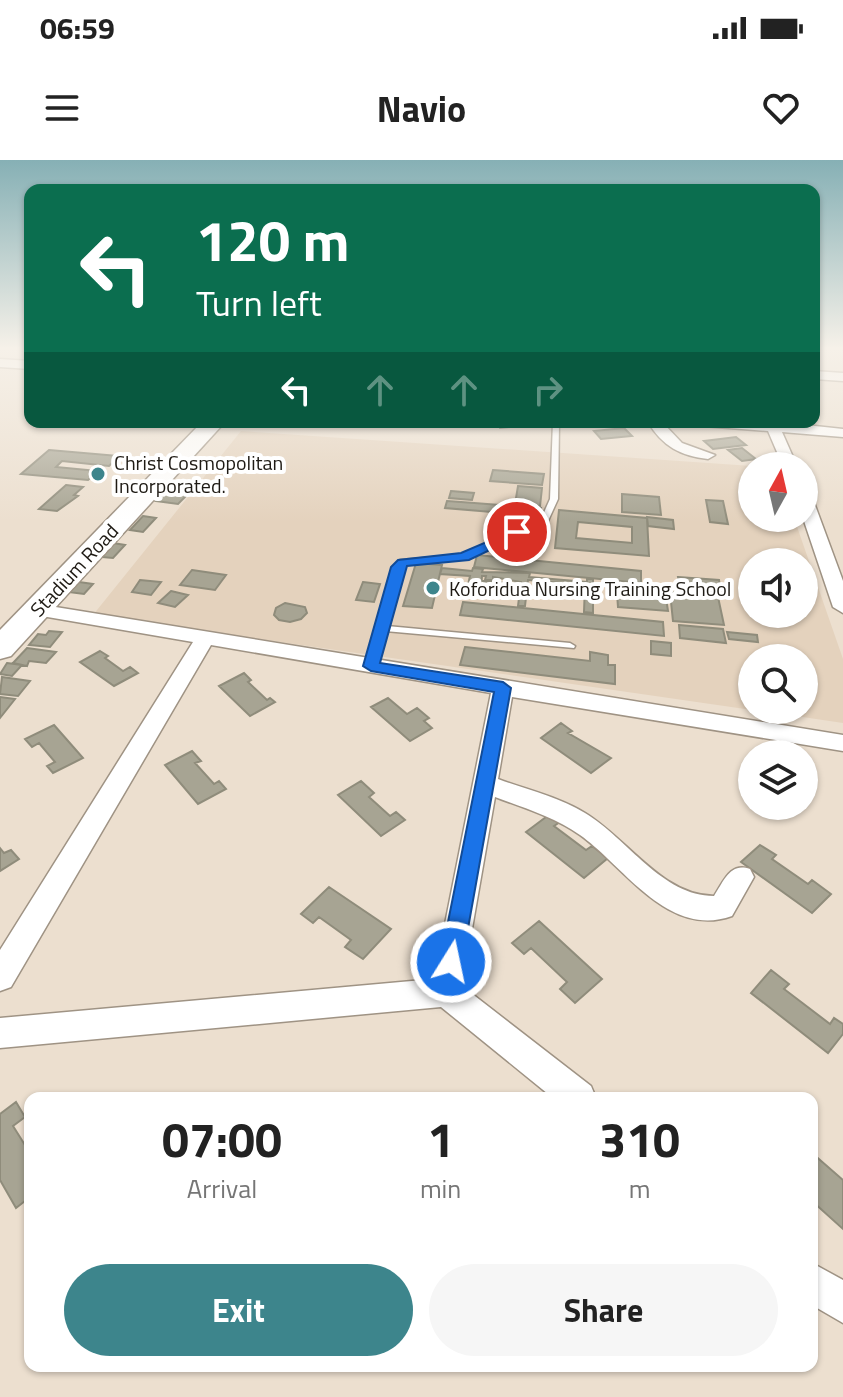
<!DOCTYPE html>
<style>
:root{--surface:#fff;--page:#f6f6f6;--text:#222;--muted:#767676;--accent:#3d858c}
body{margin:0;font-family:"Titillium Web",sans-serif;background:var(--page);color:var(--text);height:100vh;display:flex;flex-direction:column;font-size:30px;white-space:nowrap}
*{box-sizing:border-box;margin:0}
p{font-size:26px;color:var(--muted)}
.icon{flex:none;width:44px;height:44px;fill:none;stroke:currentColor;stroke-width:2;stroke-linecap:round;stroke-linejoin:round}
.map{position:relative;flex:1;overflow:hidden}
.details{position:absolute;left:24px;top:932px;width:794px;height:280px;display:flex;flex-direction:column;background:var(--surface);border-radius:16px;box-shadow:0 2px 6px #0004}
.details>*{flex:none}
.top-card{position:absolute;left:24px;top:24px;width:796px;height:244px;border-radius:16px;box-shadow:0 2px 6px #0004;background:#0b6e4f;color:#fff;overflow:hidden}
.needle{width:52px;rotate:8deg}
.controls{position:absolute;left:738px;top:292px;display:grid;gap:16px}
.controls a{display:grid;place-items:center;width:80px;height:80px;border-radius:50%;background:var(--surface);box-shadow:0 2px 6px #0004;font-size:40px}
.pin{position:absolute;display:grid;place-items:center;width:68px;height:68px;color:#fff;margin:-34px;border:4px solid #fff;border-radius:50%;box-shadow:0 2px 8px #0007}
.me{position:absolute;width:88px;margin:-44px;rotate:10deg;stroke-linejoin:round;filter:drop-shadow(0 0 6px #0008)}
.turn{display:flex;align-items:center;gap:28px;height:168px;padding:0 40px;font-size:36px}
.turn .icon{width:104px;height:104px;stroke-width:2.5}
.turn b{display:block;font-size:56px;line-height:68px}
.lanes{display:flex;align-items:center;height:76px;padding:0 40px;background:#0003;justify-content:center;gap:40px;direction:ltr}
.lanes .off{opacity:.35}
.eta{display:flex;justify-content:space-evenly;align-items:center;height:136px;text-align:center}
.eta b{font-size:48px;font-weight:700;line-height:56px}
.cta{display:flex;gap:16px;margin-top:auto;padding:16px 40px}
.cta a{flex:1;height:92px;border-radius:48px;background:var(--accent);color:#fff;font-size:32px;font-weight:700;line-height:92px;text-align:center}
.cta a+a{background:var(--page);color:var(--text)}
.status{display:flex;justify-content:space-between;align-items:center;height:56px;padding:0 40px;background:var(--surface);direction:ltr}
.status svg{height:22px;fill:currentColor}
header{display:flex;justify-content:space-between;align-items:center;height:104px;padding:0 40px;background:var(--surface);font-size:36px;font-weight:700}
.map>svg:first-child{display:block}
.built{fill:#e4d2bd;fill-rule:evenodd}
.building{fill:#a7a493;stroke:#8f8c7b;stroke-width:2;fill-rule:evenodd}
.lines{fill:none;stroke-linecap:round;stroke-linejoin:round}
.service-casing{stroke:#9f9384;stroke-width:3}
.minor-casing{stroke:#9f9384;stroke-width:3}
.primary-casing{stroke:#9f9384;stroke-width:3}
.service{fill:#fff;fill-rule:evenodd}
.minor{fill:#fff;fill-rule:evenodd}
.primary{fill:#fff;fill-rule:evenodd}
.route{fill:#1a73e8;stroke:#114b97;stroke-width:2}
.poi-dot{fill:#3d858c;stroke:#fff;stroke-width:3}
.labels{text-anchor:middle;dominant-baseline:central;stroke-width:8;stroke-linejoin:round;paint-order:stroke}
.far-poi-label{font-size:20px;fill:#1e1a14;stroke:#fff;text-anchor:start}
.far-street-label{font-size:20px;fill:#1e1a14;stroke:#fff}
</style>
<div class="status"><b>06:59</b><svg viewBox="0 0 49 12"><path d="M0 12V9h3v3zM5 12V6h3v6zM10 12V3h3v9zM15 12V0h3v12zM26 1h20v11H26zM47 4h2v5h-2z"/></svg></div>
<header><svg class="icon" aria-label="menu" viewBox="0 0 24 24"><path d="M4 6h16M4 12h16M4 18h16"/></svg>Navio<svg class="icon" aria-label="heart" viewBox="0 0 24 24"><path d="M12 20l-8-8c-3-5 5-10 8-4 3-6 11-1 8 4z"/></svg></header>
<div class="map">
<svg width="843" height="1237" viewBox="0 0 843 1237">
<rect width="100%" height="100%" fill="#ecdfcf"/>
<path class="built" d="M241 271 752 306V358H794L843 499V563L755 550H804V498H752V550L93 455ZM752 402H804V454H752Z"/>
<path class="building" d="M496 262H529L532 265 500 268Z
M624 268 632 276 601 279 594 271Z
M736 277 746 285 713 289 704 281Z
M742 288 756 299 742 301 728 290Z
M49 290 119 296 109 306 62 301 56 307 98 311 88 320 21 314Z
M493 310 544 314 542 325 490 321Z
M66 325 83 327 74 335 78 336 57 351 39 349Z
M518 326 542 328 540 346 515 344Z
M167 330 189 333 178 344 156 341Z
M451 331 474 333 472 340 449 338Z
M622 334 659 337 661 355 622 352Z
M706 340 723 341 728 364 710 362Z
M447 341 461 342 541 348 540 356 445 348Z
M559 350 647 358 649 396 555 388ZM578 362 632 367V383L576 378Z
M143 356 156 358 143 372 130 370Z
M647 357 673 360 674 369 648 366Z
M113 383 125 385 113 398 101 397Z
M477 395 641 411V423L474 407Z
M416 403 442 405 432 448 403 446Z
M442 408 472 411 473 408 483 409 482 412 530 413 529 417 587 422V419H593V453L584 452 585 425 528 420 525 446H518L521 422 493 417V420H485L486 416H482L481 430 467 429 470 416 440 414Z
M192 410 226 415 215 430 180 425Z
M678 417 719 420 721 433 680 429Z
M140 420 161 422 151 435 132 432Z
M483 421 520 424 518 436 481 433Z
M79 422 93 424 84 434 69 432Z
M363 422 380 424 374 442 356 440Z
M171 431 188 435 175 447 158 443Z
M670 432 718 437 724 465 673 461Z
M617 433 666 438 668 451 618 447Z
M463 442 663 462 664 476 460 455Z
M285 443 305 447 307 453 301 459 290 462 279 460 274 455 276 448Z
M679 465 723 469 726 483 680 478Z
M49 471 62 472 50 487 29 485 38 474 46 475Z
M727 472 757 475 758 482 729 479Z
M651 481 671 483V496L651 494Z
M465 487 590 501V492L608 495V505H615V524L460 505Z
M27 488 56 492 46 503 29 501 27 506 13 503Z
M100 491 108 496 105 498 123 511 130 507 138 513 114 526 80 502Z
M7 503 22 505 12 516 0 514Z
M244 513 251 520 248 522 267 540 270 538 275 542 250 556 219 526Z
M2 517 30 521 18 536 0 534Z
M0 537 15 539 0 558Z
M388 538 407 554 417 548 429 558 424 561 432 568 410 581 371 547Z
M561 563 572 571 568 573 611 598 591 613 541 578Z
M54 565 83 598 53 613 47 606 55 602 39 583 32 587 25 579Z
M192 591 201 601 195 603 214 624 219 621 226 629 198 644 165 605Z
M361 621 374 633 369 637 390 656 396 652 405 660 381 676 338 635Z
M550 654 560 662 554 666 586 690 592 686 608 698 584 718 526 672Z
M760 685 776 695 772 699 808 724 812 720 831 734 812 753 741 702Z
M0 688 4 693 11 690 19 699 0 711Z
M329 727 391 769 363 799 345 787 351 780 319 757 313 763 301 754Z
M539 761 602 819 575 843 560 829 567 822 531 788 524 794 512 783Z
M771 810 789 824 784 829 830 864 834 858 843 864V874L828 893 751 833Z
M16 942 25 957 13 966 30 993V1037L16 1048 0 1020V954Z
M812 993 843 1020V1069L812 1041Z"/>
<g class="lines">
<defs>
<path id="service" d="M553 262H559L558 339 548 361 467 399 406 404 402 408 387 466 570 483 575 486 574 488 385 471 376 506 375 508H367L366 506 394 407 400 400 462 395 542 357 550 339Z"/>
<path id="minor" d="M0 199 30 201V209L0 207Z
M814 211 843 213V221L814 219Z
M648 262H662L682 283 715 295 708 299C681 296 662 286 648 262Z
M696 262H778L843 269V277L782 272 797 306H783L768 271 703 266Z
M804 332 812 337 843 421V453L833 447 803 358Z
M37 444 843 575V591L512 537 498 619C527 630 559 637 585 653 628 679 662 736 714 736 724 721 730 702 750 709L754 717 732 756C668 779 624 706 580 675 554 657 524 648 495 637L462 826 591 926 596 938H553L441 847 0 888V858L434 819 491 533 211 485 11 827 0 831V790L193 482 30 454 27 450 30 446Z
M812 1103 843 1120V1163L812 1145Z"/>
<path id="primary" d="M202 262H225L11 496 0 499V470Z"/>
</defs>
<use href="#service" class="service-casing"/>
<use href="#minor" class="minor-casing"/>
<use href="#primary" class="primary-casing"/>
<use href="#service" class="service"/>
<use href="#minor" class="minor"/>
<use href="#primary" class="primary"/>
</g>
<linearGradient id="sky" x2="0" y2="1"><stop stop-color="#86b0b5"/><stop offset="0.52" stop-color="#f6f1e9"/><stop offset="1" stop-color="#f6f1e9" stop-opacity="0"/></linearGradient>
<rect width="843" height="362" fill="url(#sky)"/>
<path class="route" d="M517 369 523 372 521 375 469 400 407 406 380 503 503 522 511 528 462 802 459 810 451 813 443 810 440 802 494 532 371 511 363 506 391 407 398 400 461 393Z"/>
<g class="poi-dot">
<circle cx="98" cy="314" r="8"/>
<circle cx="433" cy="428" r="8"/>
</g>
<g class="labels">
<g class="far-poi-label">
<text x="114" y="302">Christ Cosmopolitan<tspan x="114" dy="23">Incorporated.</tspan></text>
<text x="449" y="428">Koforidua Nursing Training School</text>
</g>
<g class="far-street-label">
<text transform="translate(74 410) rotate(-47)">Stadium Road</text>
</g>
</g>
</svg>
<div class="controls">
<a><svg class="needle" viewBox="-14 -14 28 28"><path d="M0-13l5 13h-10z" fill="#e53935"/><path d="M0 13l5-13h-10z" fill="#767676"/></svg></a>
<a><svg class="icon" aria-label="sound" viewBox="0 0 24 24"><path d="M4 9h4l5-4v14l-5-4H4zM17 9q2 3 0 6"/></svg></a>
<a><svg class="icon" aria-label="search" viewBox="0 0 24 24"><circle cx="10" cy="10" r="6"/><path d="M15 15l6 6"/></svg></a>
<a><svg class="icon" aria-label="layers" viewBox="0 0 24 24"><path d="M12 4l9 5-9 5-9-5zM3 14l9 5 9-5"/></svg></a>
</div>
<div class="pin" style="left:517px;top:372px;background:#d93025"><svg class="icon" aria-label="arrive" viewBox="0 0 24 24"><path d="M6 21V4h12l-3 4 3 4H6"/></svg></div>
<svg class="me" style="left:451px;top:802px" viewBox="-20 -20 40 40"><circle r="17" fill="#1a73e8" stroke="#fff" stroke-width="3"/><path d="M0-11L8 9 0 5-8 9z" fill="#fff"/></svg>
<div class="top-card">
<div class="turn"><svg class="icon" aria-label="left" viewBox="0 0 24 24"><path d="M17 20v-9H6M10 6l-5 5 5 5"/></svg><div><b>120 m</b>Turn left</div></div>
<div class="lanes"><svg class="icon" aria-label="left" viewBox="0 0 24 24"><path d="M17 20v-9H6M10 6l-5 5 5 5"/></svg><svg class="icon off" aria-label="ahead" viewBox="0 0 24 24"><path d="M12 20V5M6 11l6-6 6 6"/></svg><svg class="icon off" aria-label="ahead" viewBox="0 0 24 24"><path d="M12 20V5M6 11l6-6 6 6"/></svg><svg class="icon off" aria-label="right" viewBox="0 0 24 24"><path d="M7 20v-9h11M14 6l5 5-5 5"/></svg></div>
</div>
<section class="details">
<div class="eta">
<div><b>07:00</b><p>Arrival</p></div>
<div><b>1</b><p>min</p></div>
<div><b>310</b><p>m</p></div>
</div>
<div class="cta"><a>Exit</a><a>Share</a></div>
</section>
</div>
